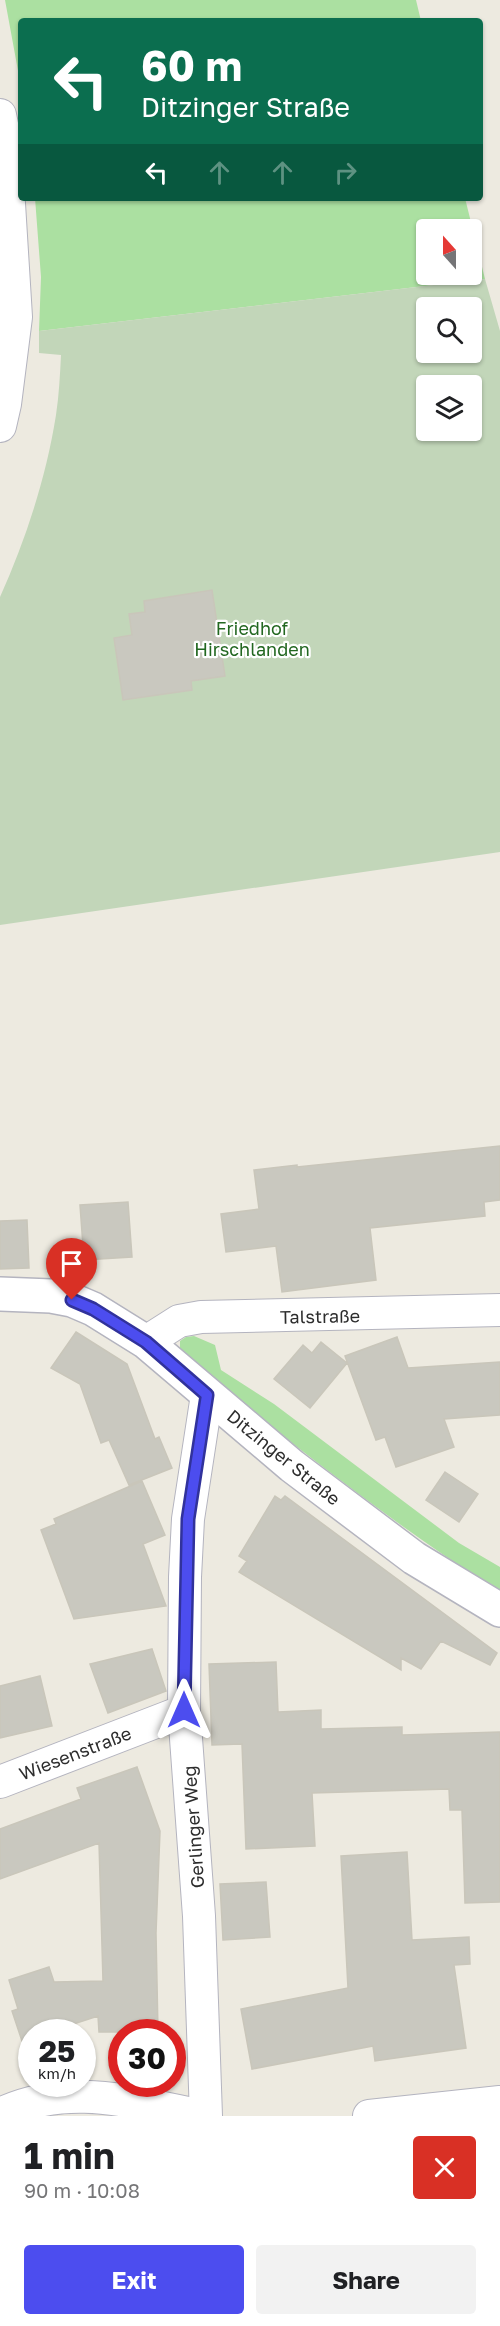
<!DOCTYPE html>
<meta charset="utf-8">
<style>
:root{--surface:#fff;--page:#f2f2f2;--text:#202124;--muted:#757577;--accent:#4c4def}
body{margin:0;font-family:"Golos Text",sans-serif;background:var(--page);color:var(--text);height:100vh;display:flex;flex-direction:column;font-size:22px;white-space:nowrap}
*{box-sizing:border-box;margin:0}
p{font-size:20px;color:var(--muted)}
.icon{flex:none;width:33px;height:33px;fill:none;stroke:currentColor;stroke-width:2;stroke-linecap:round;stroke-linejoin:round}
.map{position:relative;height:2116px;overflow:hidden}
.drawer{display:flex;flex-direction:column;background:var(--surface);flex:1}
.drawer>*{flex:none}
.top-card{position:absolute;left:18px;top:18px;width:465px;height:183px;border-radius:6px;box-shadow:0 2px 4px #0004;background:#0b6e4f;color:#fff;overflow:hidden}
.needle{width:39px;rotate:339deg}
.buttons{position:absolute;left:416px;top:219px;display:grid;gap:12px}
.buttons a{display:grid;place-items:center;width:66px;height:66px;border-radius:6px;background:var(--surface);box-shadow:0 2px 4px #0004;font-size:30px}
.speed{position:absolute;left:18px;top:2019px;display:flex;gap:12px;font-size:30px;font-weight:700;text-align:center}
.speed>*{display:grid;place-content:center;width:78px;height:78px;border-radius:50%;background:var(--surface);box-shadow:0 2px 4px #0004;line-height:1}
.speed small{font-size:15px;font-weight:400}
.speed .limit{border:9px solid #d22;background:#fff;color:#111}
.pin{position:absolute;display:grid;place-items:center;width:51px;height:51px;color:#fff;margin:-62px -26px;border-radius:50% 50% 50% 0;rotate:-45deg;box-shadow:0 0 6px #0007}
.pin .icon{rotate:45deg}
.me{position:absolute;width:66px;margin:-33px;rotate:0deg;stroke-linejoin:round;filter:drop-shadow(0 0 4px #0008)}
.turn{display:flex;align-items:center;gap:21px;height:126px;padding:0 24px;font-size:27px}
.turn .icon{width:78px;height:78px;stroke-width:2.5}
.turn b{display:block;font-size:42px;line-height:51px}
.lanes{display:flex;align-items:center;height:57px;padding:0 24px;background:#0003;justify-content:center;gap:30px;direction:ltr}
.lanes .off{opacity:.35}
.round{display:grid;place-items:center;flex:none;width:63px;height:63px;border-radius:6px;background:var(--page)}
.overview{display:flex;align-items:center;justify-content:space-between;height:102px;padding:0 24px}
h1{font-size:36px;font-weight:700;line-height:45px}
.cta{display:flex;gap:12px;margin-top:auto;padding:12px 24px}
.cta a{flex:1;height:69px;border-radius:6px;background:var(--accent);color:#fff;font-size:24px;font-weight:700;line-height:69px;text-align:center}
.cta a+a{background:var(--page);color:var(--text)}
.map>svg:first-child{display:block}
.green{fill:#abe0a1;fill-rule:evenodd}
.cemetery{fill:#c2d6b9;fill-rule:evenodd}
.building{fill:#c9c8bf;stroke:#c9c6ba;stroke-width:1.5}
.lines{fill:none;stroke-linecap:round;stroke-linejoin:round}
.street-casing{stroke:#b4b4bf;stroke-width:34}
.secondary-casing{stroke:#b4b4bf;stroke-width:36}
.street{stroke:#fff;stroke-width:32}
.secondary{stroke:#fff;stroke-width:33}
.route-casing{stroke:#31329b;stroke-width:15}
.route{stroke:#4c4def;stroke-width:10}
.labels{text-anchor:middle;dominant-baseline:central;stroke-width:4.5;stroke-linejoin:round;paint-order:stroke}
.park-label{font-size:18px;fill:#226720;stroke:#fff}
.street-label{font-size:18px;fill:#2d2d2d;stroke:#fff}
</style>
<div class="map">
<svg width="500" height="2116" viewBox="0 0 500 2116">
<rect width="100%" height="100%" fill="#edeae0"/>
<path class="green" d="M5 0H416L421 21H21V87Z
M35 198H465L485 279 39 331 41 277ZM426 230H471V274H426Z
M194 1336 215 1345 221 1370 274 1404 459 1543 500 1567V1592C387 1521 285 1437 180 1355V1341L186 1337Z"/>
<path class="cemetery" d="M485 279 500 331V852L0 925V597C26 539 46 478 56 415 59 395 60 375 61 355L39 353V331ZM426 308H471V352H426ZM426 386H471V430H426Z"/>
<path class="building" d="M212 590 225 676 191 681 192 690 123 700 114 638 132 635 129 614 145 612 144 601Z
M500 1146V1200L484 1202 485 1216 370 1228 376 1280 282 1292 276 1246 226 1252 221 1214 259 1209 254 1170 297 1165V1167Z
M128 1202 132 1257 84 1260 80 1205Z
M27 1220 29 1268 0 1269V1221Z
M76 1332 127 1364 155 1439 159 1437 172 1468 129 1485 109 1440 101 1443 80 1384 51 1368Z
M397 1337 408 1368 500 1362V1415L444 1419 454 1447 396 1467 385 1437 376 1440 345 1356Z
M321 1342 347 1363 310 1408 274 1379 303 1345 312 1353Z
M445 1472 478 1494 459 1522 426 1500Z
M142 1481 165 1535 143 1544 166 1606 74 1619 41 1530 56 1524 54 1519Z
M275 1496 281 1500 285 1496 497 1653 490 1665 441 1641 421 1669 401 1658V1670L239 1572 247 1561 239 1556Z
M152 1649 166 1691 108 1713 90 1664Z
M276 1662 278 1712 321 1710V1729L402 1727V1735L500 1732V1902L465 1903 462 1810H450L449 1789 312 1793 315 1846 246 1849 242 1744 212 1745 209 1664Z
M40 1676 52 1726 0 1738V1686Z
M137 1767 160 1831 156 1933 158 2032H99L98 2016 49 2032H32V2038L22 2041 12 2011 18 2009 9 1980 49 1967 54 1982 103 1981 99 1843 0 1879V1829L81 1799 77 1788Z
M407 1852 412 1940 469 1937 470 1964 454 1965 466 2048 375 2061 373 2046 252 2069 241 2009 348 1988 341 1856Z
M266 1882 270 1937 223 1940 220 1884Z"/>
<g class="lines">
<defs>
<path id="street" d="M0 115 5 139 16 317 5 404 0 426
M146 1342 179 1321 201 1317 500 1310
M0 1782 184 1711
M0 2114C71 2081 131 2103 204 2116
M206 2116 199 1916 184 1711 185 1577 188 1519 207 1395
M369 2116 500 2102"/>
<path id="secondary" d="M0 1294 51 1296 72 1300 93 1309 146 1342 292 1466 414 1558 500 1610"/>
</defs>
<use href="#street" class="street-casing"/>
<use href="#secondary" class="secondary-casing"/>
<use href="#street" class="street"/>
<use href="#secondary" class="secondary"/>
</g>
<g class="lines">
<defs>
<path id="route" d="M72 1300 93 1309 146 1342 207 1395 188 1519 184 1710"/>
</defs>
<use href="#route" class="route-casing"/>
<use href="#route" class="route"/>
</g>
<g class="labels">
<g class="park-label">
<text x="252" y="628">Friedhof<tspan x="252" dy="21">Hirschlanden</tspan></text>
</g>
<g class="street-label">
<text transform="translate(320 1316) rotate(-1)">Talstraße</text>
<text transform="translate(284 1457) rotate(39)">Ditzinger Straße</text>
<text transform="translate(75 1753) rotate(-21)">Wiesenstraße</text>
<text transform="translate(193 1827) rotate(-94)">Gerlinger Weg</text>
</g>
</g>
</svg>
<div class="buttons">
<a><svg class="needle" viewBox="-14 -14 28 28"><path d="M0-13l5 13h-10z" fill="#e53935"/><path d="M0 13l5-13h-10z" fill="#757577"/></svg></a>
<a><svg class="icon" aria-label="search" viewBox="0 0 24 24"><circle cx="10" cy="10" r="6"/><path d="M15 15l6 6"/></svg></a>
<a><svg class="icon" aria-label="layers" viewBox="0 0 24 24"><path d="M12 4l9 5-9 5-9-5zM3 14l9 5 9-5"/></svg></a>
</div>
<div class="speed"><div>25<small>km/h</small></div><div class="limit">30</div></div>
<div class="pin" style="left:72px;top:1300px;background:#d93025"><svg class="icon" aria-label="arrive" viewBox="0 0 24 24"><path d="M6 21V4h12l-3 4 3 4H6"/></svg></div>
<svg class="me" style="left:184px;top:1710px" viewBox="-20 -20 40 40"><path d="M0-17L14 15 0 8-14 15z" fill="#4c4def" stroke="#fff" stroke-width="4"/></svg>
<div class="top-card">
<div class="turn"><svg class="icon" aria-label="left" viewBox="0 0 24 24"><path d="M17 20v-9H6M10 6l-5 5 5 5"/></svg><div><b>60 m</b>Ditzinger Straße</div></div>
<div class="lanes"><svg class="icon" aria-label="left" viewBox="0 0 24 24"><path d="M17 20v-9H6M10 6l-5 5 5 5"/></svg><svg class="icon off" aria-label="ahead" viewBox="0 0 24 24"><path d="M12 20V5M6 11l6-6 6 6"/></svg><svg class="icon off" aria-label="ahead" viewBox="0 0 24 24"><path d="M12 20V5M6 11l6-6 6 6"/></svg><svg class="icon off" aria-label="right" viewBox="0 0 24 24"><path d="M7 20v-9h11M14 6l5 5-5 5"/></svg></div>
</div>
</div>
<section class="drawer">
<div class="overview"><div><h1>1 min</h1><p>90 m · 10:08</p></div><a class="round" style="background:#d93025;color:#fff"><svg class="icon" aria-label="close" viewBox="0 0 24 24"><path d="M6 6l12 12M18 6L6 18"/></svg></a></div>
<div class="cta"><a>Exit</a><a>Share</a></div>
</section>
